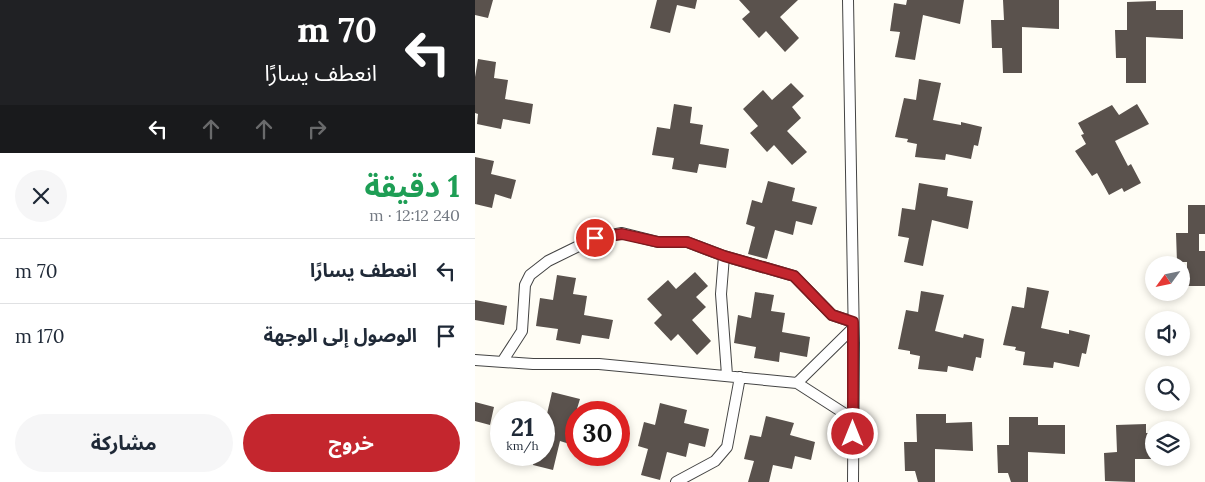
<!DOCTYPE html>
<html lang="ar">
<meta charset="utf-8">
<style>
:root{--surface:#fff;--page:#f6f6f7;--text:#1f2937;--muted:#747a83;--line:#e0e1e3;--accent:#c4262e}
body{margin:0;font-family:Lora,"Noto Sans Arabic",serif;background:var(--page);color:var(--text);direction:rtl;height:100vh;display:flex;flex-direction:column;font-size:19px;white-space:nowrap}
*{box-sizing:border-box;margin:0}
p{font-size:16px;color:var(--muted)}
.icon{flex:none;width:28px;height:28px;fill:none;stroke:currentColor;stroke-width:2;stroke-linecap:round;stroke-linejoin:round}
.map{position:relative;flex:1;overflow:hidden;direction:ltr}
.details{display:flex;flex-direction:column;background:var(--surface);width:475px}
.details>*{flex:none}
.banner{background:#202124;color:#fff;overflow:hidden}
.needle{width:32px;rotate:237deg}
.controls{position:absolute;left:670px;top:256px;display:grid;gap:10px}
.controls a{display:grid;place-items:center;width:45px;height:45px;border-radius:50%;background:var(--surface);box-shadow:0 2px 8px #0003;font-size:25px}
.speed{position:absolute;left:15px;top:401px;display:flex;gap:10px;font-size:25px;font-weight:700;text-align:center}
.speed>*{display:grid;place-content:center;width:65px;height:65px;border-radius:50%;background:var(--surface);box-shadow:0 2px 8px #0003;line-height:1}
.speed small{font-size:12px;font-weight:400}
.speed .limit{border:8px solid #d22;background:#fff;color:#111}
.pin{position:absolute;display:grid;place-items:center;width:42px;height:42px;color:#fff;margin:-21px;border:2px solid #fff;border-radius:50%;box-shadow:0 1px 5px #0007}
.me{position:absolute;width:55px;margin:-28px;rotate:0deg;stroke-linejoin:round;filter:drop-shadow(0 0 4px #0008)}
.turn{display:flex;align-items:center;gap:18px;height:105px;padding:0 15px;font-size:22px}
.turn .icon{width:65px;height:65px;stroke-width:2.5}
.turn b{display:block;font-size:35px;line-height:42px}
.lanes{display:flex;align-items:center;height:48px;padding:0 15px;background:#0003;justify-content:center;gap:25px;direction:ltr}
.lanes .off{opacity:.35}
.round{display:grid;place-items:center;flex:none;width:52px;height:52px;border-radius:26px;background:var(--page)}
.summary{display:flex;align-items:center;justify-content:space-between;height:85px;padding:0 15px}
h1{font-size:30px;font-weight:700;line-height:38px;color:#1e9e55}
.button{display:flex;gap:10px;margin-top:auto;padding:10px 15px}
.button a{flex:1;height:58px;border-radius:30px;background:var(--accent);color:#fff;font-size:20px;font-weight:700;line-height:58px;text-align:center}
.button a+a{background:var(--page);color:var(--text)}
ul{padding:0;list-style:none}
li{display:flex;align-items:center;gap:15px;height:65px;padding:0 15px;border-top:1px solid var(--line)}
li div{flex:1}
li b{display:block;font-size:19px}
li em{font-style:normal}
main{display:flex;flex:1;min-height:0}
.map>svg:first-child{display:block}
.building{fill:#5a524d}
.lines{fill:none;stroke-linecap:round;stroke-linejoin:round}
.street-casing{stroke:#444;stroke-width:12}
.street{stroke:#fff;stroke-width:10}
.route-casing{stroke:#7f191e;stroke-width:12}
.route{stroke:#c4262e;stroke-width:9}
</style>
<main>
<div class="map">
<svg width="730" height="482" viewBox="0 0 730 482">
<rect width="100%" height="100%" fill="#fffdf5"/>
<path class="building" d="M0 0H18L13 18 0 15Z
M182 0H222L220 9 202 5 195 33 175 28Z
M264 0H323L305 17 324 38 310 52 291 31 284 38 267 19 275 12Z
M432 0H489L485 24 448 15 440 60 420 57 425 32 415 31 419 3 431 5Z
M528 0H584V29L547 27V73H528L527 48H517L516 20H529Z
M681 1V10H708V39L671 37V83H651V58H641L640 30H652V2Z
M3 59 21 62 19 78 33 80 30 99 58 104 55 124 28 119 26 129 2 124 3 114 0 113V77Z
M444 79 466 83 458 120 486 125V122L507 127 503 146 499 145 496 159 471 154 470 160 440 157 442 144 432 142 433 139 420 137 429 98 441 100Z
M316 83 329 96 317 107 326 118 312 131 332 152 317 165 299 145 292 152 275 133 283 126 268 109 288 90 297 100Z
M199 104 217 107 215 123 228 125 225 144 254 149 251 168 224 164 222 173 197 169 199 158 177 155 182 127 195 129Z
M662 104 674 124 640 141 653 166 656 164 666 183 649 192 647 188 634 195 622 173 617 176 600 151 611 144 606 135 609 134 603 123 637 105 644 115Z
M0 157 19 161 16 174 41 180 36 199 20 194 17 208 0 204Z
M293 181 320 188 317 201 342 207 337 225 321 221 318 235 300 230 292 259 273 254 280 227 271 224 277 200 287 203Z
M444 183 473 188 472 196 498 201 493 229 457 220 448 266 429 262 434 238 423 236 427 208 440 210Z
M713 205H730V234H724V251H730V286H712V262H702L701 233H713Z
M220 272 233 286 221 297 231 307 217 320 236 341 222 355 203 334 196 341 179 323 187 315 172 299 193 280 201 289Z
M82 275 101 278 98 294 112 296 109 315 138 320 134 339 107 335 105 344 81 340 83 329 61 326 65 298 78 300Z
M552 287 574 291 566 328 594 334V330L615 335 611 354 607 353 604 367 579 362 578 368 548 365 550 352 540 350 541 347 528 345 537 306 549 308Z
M446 291 469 295 460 331 488 338 489 334 509 339 506 358 501 357 498 371 473 366 472 372 443 369 445 356 435 354V351L423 349 431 310 443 312Z
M280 292 299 295 296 311 310 313 307 332 335 337 332 357 305 352 304 362 279 358 281 347 259 343 263 315 276 318Z
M0 300 32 306 29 325 0 320Z
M77 392 105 399 101 412V446L85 441 78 470 58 465 61 455H69V413L72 414Z
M0 402 19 407 15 425 0 421Z
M185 403 212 410 209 423 234 429 230 447 214 443 211 457 192 452 185 480 166 475 173 449 163 446 169 422 180 425Z
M441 414H471V423L497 422 498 451 460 449V482H443L440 471H430L429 442H442Z
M291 416 319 423 315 435 340 442 336 460 320 456 317 469 298 465 294 482H273L279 461 269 459 275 435 286 437Z
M534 417H563V425H590V454L553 452V482H536L533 473H523L522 445H534Z
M671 424V433H679V459H660V482L630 481 629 453 642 452 641 425Z"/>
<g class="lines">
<defs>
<path id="street" d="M373 0 379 343 378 482
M0 360 58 364H124L322 383 378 419
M27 362 47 331 50 285 55 275 73 261 120 238 147 233 183 242H212L249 256
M252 375 246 294 249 256 319 276 357 315 378 322
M322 383 378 328
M201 482 240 461 252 447 265 377"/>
</defs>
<use href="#street" class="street-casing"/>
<use href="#street" class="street"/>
</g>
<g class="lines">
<defs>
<path id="route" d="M120 238 147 234 183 242H212L249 256 319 276 357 315 378 322V434"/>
</defs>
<use href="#route" class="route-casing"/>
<use href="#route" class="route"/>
</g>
</svg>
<div class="controls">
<a><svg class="needle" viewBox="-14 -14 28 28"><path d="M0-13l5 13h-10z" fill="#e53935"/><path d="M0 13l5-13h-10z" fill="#747a83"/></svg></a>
<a><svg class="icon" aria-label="sound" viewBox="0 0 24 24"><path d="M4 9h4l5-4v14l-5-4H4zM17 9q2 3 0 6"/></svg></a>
<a><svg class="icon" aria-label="search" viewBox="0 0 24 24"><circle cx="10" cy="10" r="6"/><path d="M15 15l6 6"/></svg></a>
<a><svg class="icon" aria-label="layers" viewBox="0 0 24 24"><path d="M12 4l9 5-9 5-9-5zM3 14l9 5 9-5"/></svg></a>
</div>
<div class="speed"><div>21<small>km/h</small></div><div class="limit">30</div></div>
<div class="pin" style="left:120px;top:238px;background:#d93025"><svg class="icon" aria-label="arrive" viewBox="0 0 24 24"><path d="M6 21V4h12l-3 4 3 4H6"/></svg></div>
<svg class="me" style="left:378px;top:434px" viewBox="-20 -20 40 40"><circle r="17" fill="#c4262e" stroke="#fff" stroke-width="3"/><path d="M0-11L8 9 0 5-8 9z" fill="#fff"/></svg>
</div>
<section class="details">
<div class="banner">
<div class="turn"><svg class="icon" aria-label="left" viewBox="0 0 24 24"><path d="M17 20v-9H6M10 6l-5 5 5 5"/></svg><div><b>70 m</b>انعطف يسارًا</div></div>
<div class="lanes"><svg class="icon" aria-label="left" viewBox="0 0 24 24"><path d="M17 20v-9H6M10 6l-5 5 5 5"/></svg><svg class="icon off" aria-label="ahead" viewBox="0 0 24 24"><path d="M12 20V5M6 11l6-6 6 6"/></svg><svg class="icon off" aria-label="ahead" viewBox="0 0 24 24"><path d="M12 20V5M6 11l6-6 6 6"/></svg><svg class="icon off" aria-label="right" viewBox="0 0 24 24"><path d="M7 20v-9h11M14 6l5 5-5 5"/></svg></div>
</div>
<div class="summary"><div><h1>1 دقيقة</h1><p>240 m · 12:12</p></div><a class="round"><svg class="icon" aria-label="close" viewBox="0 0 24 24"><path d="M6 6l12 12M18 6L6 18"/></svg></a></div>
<ul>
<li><svg class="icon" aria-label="left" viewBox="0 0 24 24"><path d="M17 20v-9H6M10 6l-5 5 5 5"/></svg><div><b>انعطف يسارًا</b></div><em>70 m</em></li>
<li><svg class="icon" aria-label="arrive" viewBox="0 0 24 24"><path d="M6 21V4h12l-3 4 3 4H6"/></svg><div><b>الوصول إلى الوجهة</b></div><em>170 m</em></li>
</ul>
<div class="button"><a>خروج</a><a>مشاركة</a></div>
</section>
</main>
